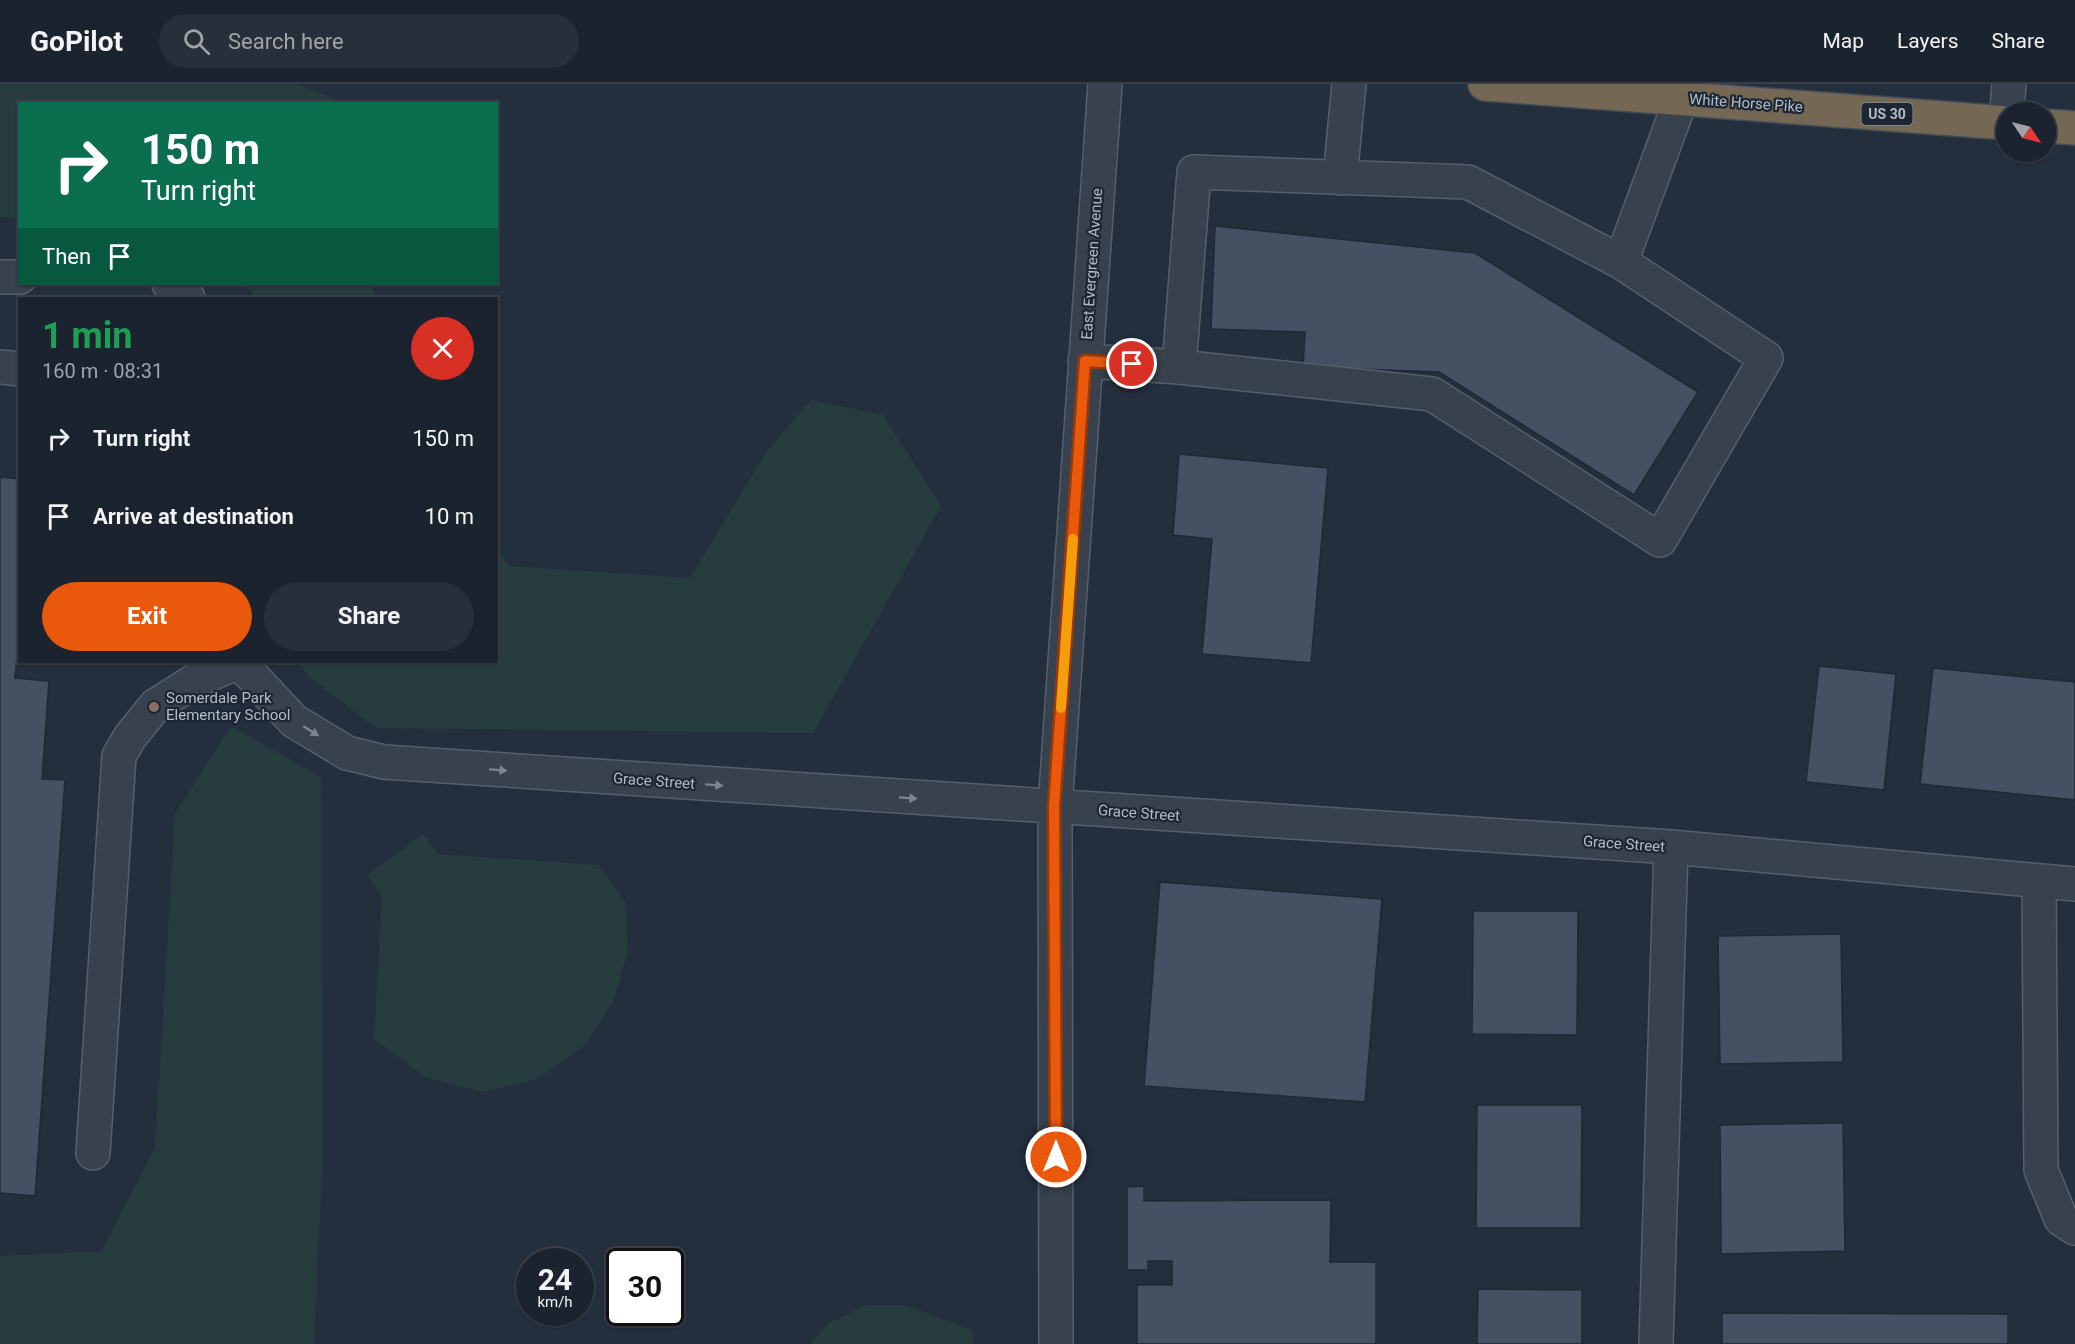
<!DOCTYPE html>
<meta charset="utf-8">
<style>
:root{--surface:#1b232e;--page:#282f3a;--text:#f1f3f6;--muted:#a0a4aa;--line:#39404a;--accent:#ea580c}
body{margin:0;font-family:Roboto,sans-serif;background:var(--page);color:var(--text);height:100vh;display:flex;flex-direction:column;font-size:22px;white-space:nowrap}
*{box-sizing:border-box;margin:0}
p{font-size:20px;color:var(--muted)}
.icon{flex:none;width:33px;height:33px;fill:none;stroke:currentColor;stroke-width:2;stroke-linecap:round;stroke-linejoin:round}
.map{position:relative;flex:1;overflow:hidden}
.side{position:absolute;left:18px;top:213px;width:480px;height:366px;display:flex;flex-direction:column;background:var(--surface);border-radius:0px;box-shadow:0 2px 4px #0004,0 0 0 2px var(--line)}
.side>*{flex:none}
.hud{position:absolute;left:18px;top:18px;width:480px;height:183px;border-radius:0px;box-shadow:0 2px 4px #0004,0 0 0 2px var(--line);background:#0b6e4f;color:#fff;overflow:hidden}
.needle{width:39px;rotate:125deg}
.fabs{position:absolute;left:1996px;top:18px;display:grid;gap:12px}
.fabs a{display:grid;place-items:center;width:60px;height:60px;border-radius:50%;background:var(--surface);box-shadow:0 2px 4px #0004,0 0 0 2px var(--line);font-size:30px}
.speed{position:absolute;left:516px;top:1164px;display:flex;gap:12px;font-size:30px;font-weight:700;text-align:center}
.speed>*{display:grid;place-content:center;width:78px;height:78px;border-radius:50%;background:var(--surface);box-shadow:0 2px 4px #0004,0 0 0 2px var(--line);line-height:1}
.speed small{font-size:15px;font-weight:400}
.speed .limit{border:3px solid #111;border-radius:9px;background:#fff;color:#111}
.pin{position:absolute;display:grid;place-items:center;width:51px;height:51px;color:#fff;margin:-26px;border:3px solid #fff;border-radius:50%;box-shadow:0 2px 6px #0007}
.me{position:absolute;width:66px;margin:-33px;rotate:0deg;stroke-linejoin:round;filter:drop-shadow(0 0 4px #0008)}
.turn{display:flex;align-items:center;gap:21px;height:126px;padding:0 24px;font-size:27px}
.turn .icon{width:78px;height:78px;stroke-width:2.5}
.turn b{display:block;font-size:42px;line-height:51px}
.then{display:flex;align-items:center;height:57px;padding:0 24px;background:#0003;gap:12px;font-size:22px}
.round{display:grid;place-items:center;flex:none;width:63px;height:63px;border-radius:32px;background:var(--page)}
.overview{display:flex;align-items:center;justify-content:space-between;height:102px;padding:0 24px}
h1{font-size:36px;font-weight:700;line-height:45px;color:#1e9e55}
.action{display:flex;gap:12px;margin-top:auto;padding:12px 24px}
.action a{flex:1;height:69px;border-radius:36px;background:var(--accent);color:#fff;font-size:24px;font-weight:700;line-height:69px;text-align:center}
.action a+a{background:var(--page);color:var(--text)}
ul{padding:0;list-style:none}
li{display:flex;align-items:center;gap:18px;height:78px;padding:0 24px}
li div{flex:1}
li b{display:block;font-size:22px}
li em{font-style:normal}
header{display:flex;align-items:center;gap:36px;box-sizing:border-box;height:84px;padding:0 30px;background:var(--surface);border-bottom:2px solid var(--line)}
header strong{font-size:28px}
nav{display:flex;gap:33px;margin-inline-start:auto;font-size:21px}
.search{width:420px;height:54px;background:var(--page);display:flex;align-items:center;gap:15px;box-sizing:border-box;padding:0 21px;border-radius:33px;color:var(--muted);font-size:22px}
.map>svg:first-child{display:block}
.green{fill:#263c3f}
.building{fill:#455162;stroke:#1f2835;stroke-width:1.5}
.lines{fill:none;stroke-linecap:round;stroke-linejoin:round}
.minor-casing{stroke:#565f6c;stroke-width:36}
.highway-casing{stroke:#434c59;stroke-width:36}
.minor{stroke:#38414e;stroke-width:33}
.highway{stroke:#746855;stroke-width:33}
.oneway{fill:#7c8592}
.route-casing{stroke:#983908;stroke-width:15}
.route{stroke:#ea580c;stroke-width:10}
.slow{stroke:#f59e0b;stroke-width:10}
.education-dot{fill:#8d6e63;stroke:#1d2633;stroke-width:2}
.labels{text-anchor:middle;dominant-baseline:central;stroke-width:4.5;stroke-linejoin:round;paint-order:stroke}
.shield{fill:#1d2633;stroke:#878f9c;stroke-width:1.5}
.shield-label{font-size:14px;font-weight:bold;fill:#b4bcc9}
.street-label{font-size:15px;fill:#b4bcc9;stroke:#1d2633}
.poi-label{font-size:15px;fill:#b4bcc9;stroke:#1d2633;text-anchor:start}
</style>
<header>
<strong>GoPilot</strong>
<div class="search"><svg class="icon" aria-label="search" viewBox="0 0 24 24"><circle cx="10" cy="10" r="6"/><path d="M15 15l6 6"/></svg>Search here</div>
<nav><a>Map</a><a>Layers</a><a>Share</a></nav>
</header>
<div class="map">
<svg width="2075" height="1260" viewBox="0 0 2075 1260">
<rect width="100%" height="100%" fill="#242f3e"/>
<path class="green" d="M0 0H297L346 19 20 20 19 134 0 133Z
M243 200H374V214H257Z
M811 316 883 331 941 422 813 649 376 644 308 592 299 578H496L497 467 509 482 690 494 767 367Z
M231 642 321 693 322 1085 314 1260H0V1172L101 1167 155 1064 175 730Z
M423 750 437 770 599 781 625 818 628 866 614 916 586 960 538 995 482 1008 425 993 374 955 382 812 367 791Z
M866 1221H905L972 1246 973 1260H809L829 1239Z"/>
<path class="building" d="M1215 142 1475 169 1698 308 1634 411 1439 288 1303 283 1305 248 1211 245Z
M1179 370 1328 384 1311 579 1202 570 1212 455 1173 451Z
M0 393 20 395V563H18L15 594 49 597 42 695 65 696 35 1112 0 1109Z
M1819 582 1896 590 1884 706 1806 698Z
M1933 584 2075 598V716L1920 700Z
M1160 798 1382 815 1365 1018 1144 1002Z
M1473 827H1578L1577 951 1472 950Z
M1841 850 1843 978 1720 980 1718 852Z
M1477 1021H1582L1581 1144H1476Z
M1843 1039 1845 1167 1721 1170 1720 1041Z
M1144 1102V1117L1331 1116 1330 1178H1376V1260H1137V1201H1172V1177H1148V1186H1127V1103Z
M1478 1205 1582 1206V1260H1477Z
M1722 1229 2008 1230V1260H1722Z"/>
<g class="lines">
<defs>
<path id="minor" d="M2006 39 2009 0
M1340 94 1349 0
M0 193H20
M169 200 188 214
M1085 277 1179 283 1432 310 1660 456 1766 274 1621 178 1681 15
M0 283 20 285
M1179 283 1194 88 1468 98 1621 178
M239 578 294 637 347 669 384 678 1671 763 2075 800
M2039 797 2041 1086 2061 1135 2075 1144
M93 1069 119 672 130 653 155 622 196 596 239 578
M1056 1260 1055 723 1105 0
M1656 1260 1671 763"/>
<path id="highway" d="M1485 0 2007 39
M2046 42 2075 44"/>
</defs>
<use href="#minor" class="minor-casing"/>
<use href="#highway" class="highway-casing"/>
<use href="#minor" class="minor"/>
<use href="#highway" class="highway"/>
</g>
<defs><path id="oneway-solid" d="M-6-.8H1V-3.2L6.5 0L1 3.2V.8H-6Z" transform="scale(1.5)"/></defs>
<g class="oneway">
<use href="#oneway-solid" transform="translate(311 647) rotate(32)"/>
<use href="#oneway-solid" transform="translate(498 686) rotate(4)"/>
<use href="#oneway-solid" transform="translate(714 701) rotate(4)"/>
<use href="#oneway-solid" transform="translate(908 714) rotate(4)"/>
</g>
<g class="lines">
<defs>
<path id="route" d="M1056 1073 1054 723 1085 277 1132 280"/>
</defs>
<use href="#route" class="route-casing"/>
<use href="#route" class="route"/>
<path class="slow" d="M1061 624 1073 455"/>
</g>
<circle class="education-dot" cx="154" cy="623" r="6"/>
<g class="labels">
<rect class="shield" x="1861.5" y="19" width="51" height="22" rx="4.5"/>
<g class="shield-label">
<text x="1887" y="30">US 30</text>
</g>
<g class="street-label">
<text transform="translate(1746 19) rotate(4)">White Horse Pike</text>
<text transform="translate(1092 180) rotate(-86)">East Evergreen Avenue</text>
<text transform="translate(654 697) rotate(4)">Grace Street</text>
<text transform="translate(1139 729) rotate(4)">Grace Street</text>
<text transform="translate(1624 760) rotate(4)">Grace Street</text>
</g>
<g class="poi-label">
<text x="166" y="614">Somerdale Park<tspan x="166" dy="17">Elementary School</tspan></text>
</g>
</g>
</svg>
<div class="fabs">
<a><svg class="needle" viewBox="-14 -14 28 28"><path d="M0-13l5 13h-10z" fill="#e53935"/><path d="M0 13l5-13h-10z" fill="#a0a4aa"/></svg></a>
</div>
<div class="speed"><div>24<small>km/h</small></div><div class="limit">30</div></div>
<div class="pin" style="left:1132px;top:280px;background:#d93025"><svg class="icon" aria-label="arrive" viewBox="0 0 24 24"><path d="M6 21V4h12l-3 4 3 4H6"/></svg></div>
<svg class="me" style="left:1056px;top:1073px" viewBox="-20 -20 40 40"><circle r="17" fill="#ea580c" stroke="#fff" stroke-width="3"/><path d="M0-11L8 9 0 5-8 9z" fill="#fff"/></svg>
<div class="hud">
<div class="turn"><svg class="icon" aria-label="right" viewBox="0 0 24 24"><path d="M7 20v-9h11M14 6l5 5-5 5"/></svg><div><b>150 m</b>Turn right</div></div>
<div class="then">Then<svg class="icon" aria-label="arrive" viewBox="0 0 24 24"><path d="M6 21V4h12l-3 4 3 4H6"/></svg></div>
</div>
<section class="side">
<div class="overview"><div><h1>1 min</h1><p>160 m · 08:31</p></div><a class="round" style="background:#d93025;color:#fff"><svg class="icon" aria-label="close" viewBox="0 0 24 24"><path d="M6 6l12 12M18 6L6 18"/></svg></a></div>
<ul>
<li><svg class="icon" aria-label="right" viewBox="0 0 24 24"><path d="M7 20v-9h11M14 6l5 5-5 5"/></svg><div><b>Turn right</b></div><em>150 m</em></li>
<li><svg class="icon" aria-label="arrive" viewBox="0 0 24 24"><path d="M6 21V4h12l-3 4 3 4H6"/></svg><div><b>Arrive at destination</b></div><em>10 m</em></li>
</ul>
<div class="action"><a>Exit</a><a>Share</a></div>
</section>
</div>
